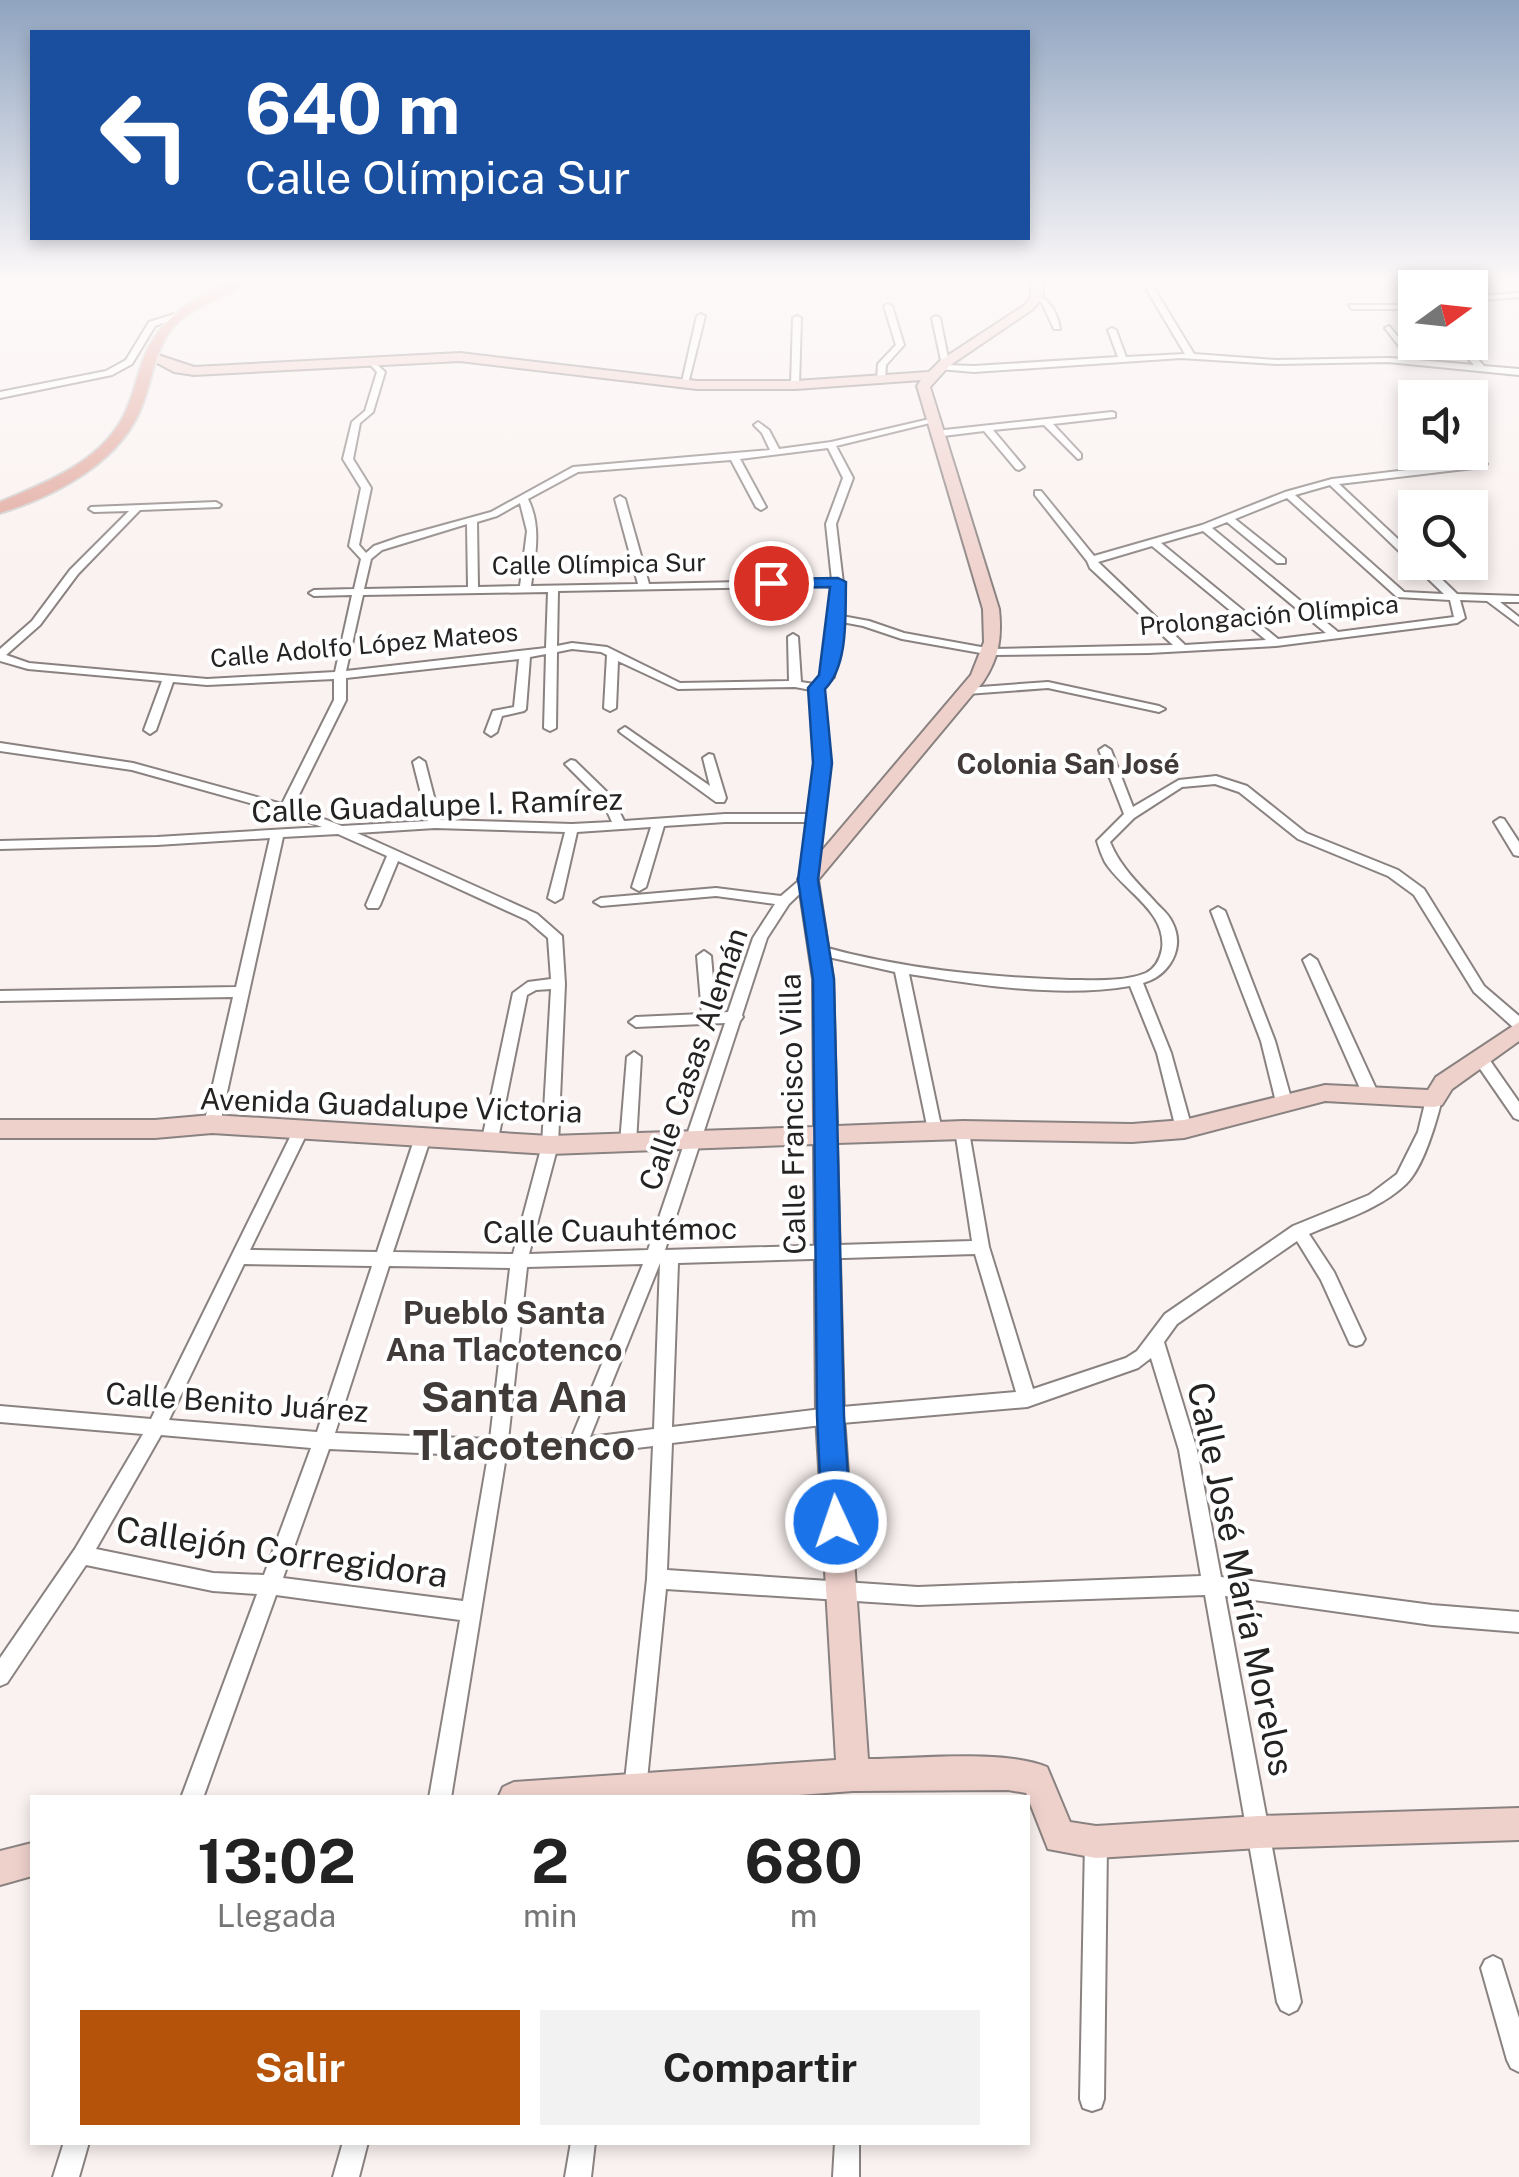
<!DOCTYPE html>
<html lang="es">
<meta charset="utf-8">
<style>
:root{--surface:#fff;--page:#f2f2f2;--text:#222;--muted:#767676;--accent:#b45309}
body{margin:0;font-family:"Public Sans",sans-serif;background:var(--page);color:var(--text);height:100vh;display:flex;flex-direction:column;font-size:38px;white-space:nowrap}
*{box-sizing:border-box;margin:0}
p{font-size:32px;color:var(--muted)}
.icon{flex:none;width:55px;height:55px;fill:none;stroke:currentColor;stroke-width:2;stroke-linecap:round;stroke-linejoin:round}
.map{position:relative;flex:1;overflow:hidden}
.drawer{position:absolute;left:30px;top:1795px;width:1000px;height:350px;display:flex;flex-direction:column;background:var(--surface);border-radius:0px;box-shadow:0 5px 15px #0003}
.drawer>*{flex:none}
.guide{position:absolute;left:30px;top:30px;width:1000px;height:210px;border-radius:0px;box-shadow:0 5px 15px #0003;background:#1a4fa0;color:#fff;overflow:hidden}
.needle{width:65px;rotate:75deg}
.fabs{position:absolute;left:1398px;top:270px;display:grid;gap:20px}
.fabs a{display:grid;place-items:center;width:90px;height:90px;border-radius:0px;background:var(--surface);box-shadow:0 5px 15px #0003;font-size:50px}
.pin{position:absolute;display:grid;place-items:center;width:85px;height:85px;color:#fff;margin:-42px;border:5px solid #fff;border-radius:50%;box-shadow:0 2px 10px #0007}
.me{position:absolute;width:110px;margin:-55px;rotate:357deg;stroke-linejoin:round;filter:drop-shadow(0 0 8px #0008)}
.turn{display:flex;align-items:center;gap:35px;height:210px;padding:0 50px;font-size:45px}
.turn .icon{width:130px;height:130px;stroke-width:2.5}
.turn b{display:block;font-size:70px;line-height:85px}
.eta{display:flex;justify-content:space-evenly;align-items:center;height:170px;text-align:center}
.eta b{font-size:60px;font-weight:700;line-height:70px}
.primary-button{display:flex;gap:20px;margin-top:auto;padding:20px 50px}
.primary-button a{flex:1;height:115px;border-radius:0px;background:var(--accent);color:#fff;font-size:40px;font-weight:700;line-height:115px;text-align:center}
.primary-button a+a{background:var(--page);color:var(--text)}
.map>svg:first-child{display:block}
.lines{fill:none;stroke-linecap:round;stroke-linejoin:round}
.street-casing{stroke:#898281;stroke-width:4}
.secondary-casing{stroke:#898281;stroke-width:4}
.primary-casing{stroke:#cfcfce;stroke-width:4}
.street{fill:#fff;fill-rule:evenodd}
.secondary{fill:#efd1cc;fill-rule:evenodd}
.primary{fill:#e0a498;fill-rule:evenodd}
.route{fill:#1a73e8;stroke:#114b97;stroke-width:2.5}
.labels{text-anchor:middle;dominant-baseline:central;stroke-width:8;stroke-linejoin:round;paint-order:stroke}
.far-street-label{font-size:25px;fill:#252322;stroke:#fff}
.far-neighbourhood-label{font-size:28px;font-weight:bold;fill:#403a38;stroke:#fff}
.street-label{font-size:30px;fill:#252322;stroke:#fff}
.neighbourhood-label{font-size:32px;font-weight:bold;fill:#403a38;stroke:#fff}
.near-street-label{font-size:35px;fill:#252322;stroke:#fff}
.near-quarter-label{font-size:42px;font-weight:bold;fill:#403a38;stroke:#fff}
</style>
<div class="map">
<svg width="1519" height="2177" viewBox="0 0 1519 2177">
<rect width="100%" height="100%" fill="#faf2f1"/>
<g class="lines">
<defs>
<path id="street" d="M1442 281H1450L1452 288H1444Z
M1151 288 1155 290 1194 354 1276 360 1388 358 1409 359 1385 328 1389 326 1418 360 1474 365 1453 342H1462L1484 366 1519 369V375L1388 362 1276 364 1181 358 974 372 939 369 935 367 942 365 932 318 936 316 940 318 949 363 947 365 974 366 1118 357 1108 330 1112 328 1116 330 1126 357 1185 354 1147 290Z
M1519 293V297L1470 301V297Z
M1034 295C1050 297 1058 315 1060 329H1054L1042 303 1034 299Z
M888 304 892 306 904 345 886 365 885 380 881 383 877 380 878 364 896 345 884 306Z
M1349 305H1415V309H1352Z
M175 314 182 316 155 326 132 364 112 375 0 398V392L106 371 126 360 149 322Z
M701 314 705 316 688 384 681 386 697 316Z
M797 316 801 318 799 385 795 388 791 385 793 318Z
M371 359 385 372 373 412 360 423 353 459 371 488 359 545 366 553 374 546 400 537 491 512 573 467 770 450 762 433 754 425 758 422 769 430 779 449 831 442 934 418V422L836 446 853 478 836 524 843 583 842 616 869 621 904 633 992 649 1173 645 1090 568 1087 561 1035 495V491H1041L1094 556 1202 525 1285 492 1332 479 1482 461 1487 464 1482 467 1339 484 1415 555V562H1424L1457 594 1519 596V602H1500L1519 617V625L1487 601 1460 600 1465 618 1457 623 1276 646 1149 653 992 655 902 639 863 626 842 622 834 677 822 689 829 763 815 879 789 904 767 938 742 1015 743 1017 740 1021 665 1250 972 1241 955 1130 958 1126H968L989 1247 1033 1389 1126 1358 1137 1351 1165 1314 1293 1226 1369 1195 1397 1174 1418 1132 1426 1099 1429 1095H1439L1442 1099C1436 1123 1423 1168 1406 1184 1380 1209 1342 1220 1309 1234L1334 1272 1365 1339 1362 1344 1356 1346 1350 1344 1321 1280 1297 1241 1177 1324 1164 1342 1197 1450 1221 1577 1432 1605 1519 1612V1632L1432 1625 1225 1596 1301 2002 1297 2010 1289 2014 1281 2010 1277 2002 1205 1595 918 1605 666 1589 646 1790 643 1798H627L624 1790 647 1579 653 1446 577 1455 506 1456 451 1798H429L460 1620 276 1595 203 1798H181L257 1594 213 1591 86 1565 7 1683 0 1686V1658L75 1549 143 1434 0 1422V1406L151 1419 297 1123H307L310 1127 250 1250 377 1252 414 1140 417 1136H427L430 1140 393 1252 513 1254 542 1145 551 989 536 990 527 995 497 1144 494 1148H484L481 1144 513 993 528 982 551 979 548 938 527 920 398 861 380 905 378 908H368L366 905 387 856 338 834 283 837 220 1124 217 1128H207L204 1124 233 997 0 1001V991L236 987 270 838 157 845 0 849V841L157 837 322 827 282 812 132 770 0 751V743L133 763 282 804 334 700V679L207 685 173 682 156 730 150 734 144 730 162 681 28 669 0 661V649L32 621 70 570 129 511 94 512 89 509 91 507 216 502 221 505 219 507 140 510 78 574 40 625 6 655 29 663 207 679 335 672 352 595 314 596 309 593 314 590 354 589 361 559 349 546 361 488 343 459 352 422 365 411 377 372 367 361ZM828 448 843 478 826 524 832 580 649 584 625 499 620 496 615 499 638 584 531 586C535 556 542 527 528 499L578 472 731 460 756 507 761 510 766 507 740 459ZM1330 485 1444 594 1404 592 1295 495ZM1287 498 1397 597 1450 600 1454 617 1338 632 1212 528 1227 522 1277 563H1285V559L1235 519ZM520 503 527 531 520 586 478 587 477 522 497 516ZM467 524 468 587 364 589 371 559 382 550ZM1203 531 1326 633 1278 639 1161 543ZM1152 546 1266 640 1185 645 1098 562ZM833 586C832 612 832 667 814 684L801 682 798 637 793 634 788 637 789 681 680 683 607 647 572 643 557 646 558 591ZM548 592 546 648 346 671 363 595ZM572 649 601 652 607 655 604 708 610 711 616 708 618 661 678 689 795 687 811 690 817 763 810 814H725L624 821 612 797 575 761 571 760 565 764 603 802 612 822 572 824 440 820 425 762 419 758 413 762 428 821 342 826 293 807 346 700V678L519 659 514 707 493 711 485 732 491 736 497 732 502 716 524 711 526 709 530 657 546 654 544 728 550 731 556 728 557 652ZM725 822H809L802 878 781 896 716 888 601 898 594 902 601 906 716 896 775 904 753 938 728 1012 716 1013 711 956 704 951 697 956 702 1014 636 1017 629 1022 636 1027 725 1023 648 1250 529 1254 558 1145 565 984 562 936 537 914 357 833 435 828 565 832 548 898 555 902 562 898 577 832 651 827 632 887 639 891 646 887 664 826ZM975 1254 1016 1392 830 1408 672 1427 678 1263ZM660 1263 654 1429 590 1437ZM244 1264 372 1266 317 1432 169 1420ZM643 1264 571 1439 508 1440 527 1267ZM389 1266 510 1268 490 1439 335 1433ZM1151 1358 1179 1450 1201 1576 918 1587 667 1570 672 1443 830 1424 1027 1407 1138 1368ZM161 1435 311 1448 264 1575 213 1573 96 1549ZM329 1449 488 1456 463 1601 283 1578Z
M1112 412 1115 413V417L1053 424 1081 454V458L1078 459 1044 425 993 430 1024 467 1019 470 1016 469 984 431 935 437 931 434 935 431Z
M1048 682 1159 706 1165 709 1159 712 1048 688 967 694 961 691 967 688Z
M625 727 710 786 703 758 709 754 713 755 726 798 724 802H716L621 733 619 731Z
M1105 746 1111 750 1133 807 1179 780 1216 776 1247 786 1306 833 1398 870 1424 889 1484 986 1519 1016V1029L1514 1028 1474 992 1414 895 1388 876 1298 839 1239 792 1215 784 1182 787 1134 818 1110 842C1120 867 1139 884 1157 904 1162 909 1169 915 1172 922 1186 948 1169 976 1143 983L1171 1053 1192 1129 1189 1133H1179L1176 1129 1157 1053 1130 986C1061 998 978 985 909 974L942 1131 939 1135H929L895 972 815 954 813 951 820 946C901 969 986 977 1070 980 1093 980 1124 982 1146 973 1156 968 1160 959 1162 949 1167 911 1123 891 1105 862 1102 856 1099 848 1097 841L1124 814 1099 750Z
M1500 818 1504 819 1519 842V856L1514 855 1494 822Z
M1218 907 1225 911 1275 1041 1292 1102 1289 1106 1284 1108 1276 1102 1261 1041 1211 911Z
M1310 955 1317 960 1378 1093 1375 1097H1365L1362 1093 1303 960Z
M1479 1051 1484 1052 1519 1102V1120L1514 1118 1474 1060 1472 1056Z
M634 1052 641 1057 636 1143 633 1147H623L620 1143 627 1057Z
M1096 1831 1104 1834 1107 1842 1104 2099 1101 2108 1092 2111 1083 2108 1080 2099 1085 1842 1088 1834Z
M1493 1956 1501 1960 1519 2018V2072L1511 2068 1507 2060 1481 1968 1485 1960Z
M64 2142H89L79 2177H53Z
M343 2142H368L359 2177H333Z
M571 2142H595L591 2177H565Z
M835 2142H859V2177H833Z"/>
<path id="secondary" d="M1031 281H1043V297L1033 309 949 366 930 387 999 609C1002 638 999 658 983 682L818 880 833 979 837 1126 963 1121 1132 1124 1184 1120 1325 1085 1428 1090 1436 1077 1519 1022V1041L1452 1089 1442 1105 1434 1107 1325 1101 1184 1138 1132 1142 963 1139 837 1143 844 1416 868 1759C917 1759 1004 1749 1047 1767L1070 1822 1096 1826 1259 1816 1519 1808V1840L1259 1848 1096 1858 1048 1849 1026 1793 1008 1790 853 1791 758 1798H498L503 1787 514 1782 836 1760 816 1416 814 1144 550 1154 212 1133 155 1138H0V1120H155L212 1115 550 1136 814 1127 813 979 798 879 971 675 984 642 983 609 917 386 921 380 796 389H697L460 361 194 375 174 372 146 357 152 353 194 367 460 353 697 381H796L929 372 941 360 1025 305 1031 297Z
M32 1843V1876L0 1885V1851Z"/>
<path id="primary" d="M232 281H248C224 300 190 305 170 331 155 352 152 379 143 403 123 461 56 496 0 513V502C42 484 91 466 117 427 129 410 134 388 140 369 155 320 188 302 232 281Z"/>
</defs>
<use href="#street" class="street-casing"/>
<use href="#secondary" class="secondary-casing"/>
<use href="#primary" class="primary-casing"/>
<use href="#street" class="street"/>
<use href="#secondary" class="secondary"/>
<use href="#primary" class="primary"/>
</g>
<linearGradient id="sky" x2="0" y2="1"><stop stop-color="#90a4c0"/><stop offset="0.48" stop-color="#fdf9f9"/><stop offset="1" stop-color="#fdf9f9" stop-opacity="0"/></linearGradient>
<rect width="1519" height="586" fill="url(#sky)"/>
<path class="route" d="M838 578 846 582C845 614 849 665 825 689L832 763 818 880 834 979 844 1416 851 1522 847 1532 836 1536 826 1532 822 1522 817 1416 813 979 798 880 813 763 808 688 819 675 830 587 771 588 763 583 771 579Z"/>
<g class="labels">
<g class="far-street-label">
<text transform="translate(599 564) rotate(-1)">Calle Olímpica Sur</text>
<text transform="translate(1269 615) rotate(-5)">Prolongación Olímpica</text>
<text transform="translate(364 645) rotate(-5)">Calle Adolfo López Mateos</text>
</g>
<g class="far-neighbourhood-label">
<text x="1068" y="763">Colonia San José</text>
</g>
<g class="street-label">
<text transform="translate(437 805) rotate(-2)">Calle Guadalupe I. Ramírez</text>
<text transform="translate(693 1059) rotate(-71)">Calle Casas Alemán</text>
<text transform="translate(391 1105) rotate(2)">Avenida Guadalupe Victoria</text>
<text transform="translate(792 1114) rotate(-91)">Calle Francisco Villa</text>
<text transform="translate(610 1230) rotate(-1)">Calle Cuauhtémoc</text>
<text transform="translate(237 1402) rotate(4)">Calle Benito Juárez</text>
</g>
<g class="neighbourhood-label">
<text x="504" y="1312">Pueblo Santa<tspan x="504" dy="37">Ana Tlacotenco</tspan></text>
</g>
<g class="near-street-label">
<text transform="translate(282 1552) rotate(8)">Callejón Corregidora</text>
<text transform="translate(1241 1579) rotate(78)">Calle José María Morelos</text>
</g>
<g class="near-quarter-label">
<text x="524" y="1396">Santa Ana<tspan x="524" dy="48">Tlacotenco</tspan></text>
</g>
</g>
</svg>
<div class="fabs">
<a><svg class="needle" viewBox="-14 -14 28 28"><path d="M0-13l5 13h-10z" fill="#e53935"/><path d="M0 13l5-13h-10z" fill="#767676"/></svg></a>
<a><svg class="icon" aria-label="sound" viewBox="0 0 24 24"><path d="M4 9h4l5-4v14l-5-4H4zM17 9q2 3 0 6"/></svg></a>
<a><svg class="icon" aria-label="search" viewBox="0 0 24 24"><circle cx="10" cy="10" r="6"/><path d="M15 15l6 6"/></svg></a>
</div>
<div class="pin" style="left:771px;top:583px;background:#d93025"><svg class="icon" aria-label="arrive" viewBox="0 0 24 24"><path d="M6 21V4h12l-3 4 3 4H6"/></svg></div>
<svg class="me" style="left:836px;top:1522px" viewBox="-20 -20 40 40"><circle r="17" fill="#1a73e8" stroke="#fff" stroke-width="3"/><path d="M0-11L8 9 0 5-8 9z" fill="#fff"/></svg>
<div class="guide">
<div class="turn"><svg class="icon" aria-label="left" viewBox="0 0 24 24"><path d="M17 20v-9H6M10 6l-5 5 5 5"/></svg><div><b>640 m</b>Calle Olímpica Sur</div></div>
</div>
<section class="drawer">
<div class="eta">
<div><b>13:02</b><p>Llegada</p></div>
<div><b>2</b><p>min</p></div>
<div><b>680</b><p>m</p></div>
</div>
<div class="primary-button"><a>Salir</a><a>Compartir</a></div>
</section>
</div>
